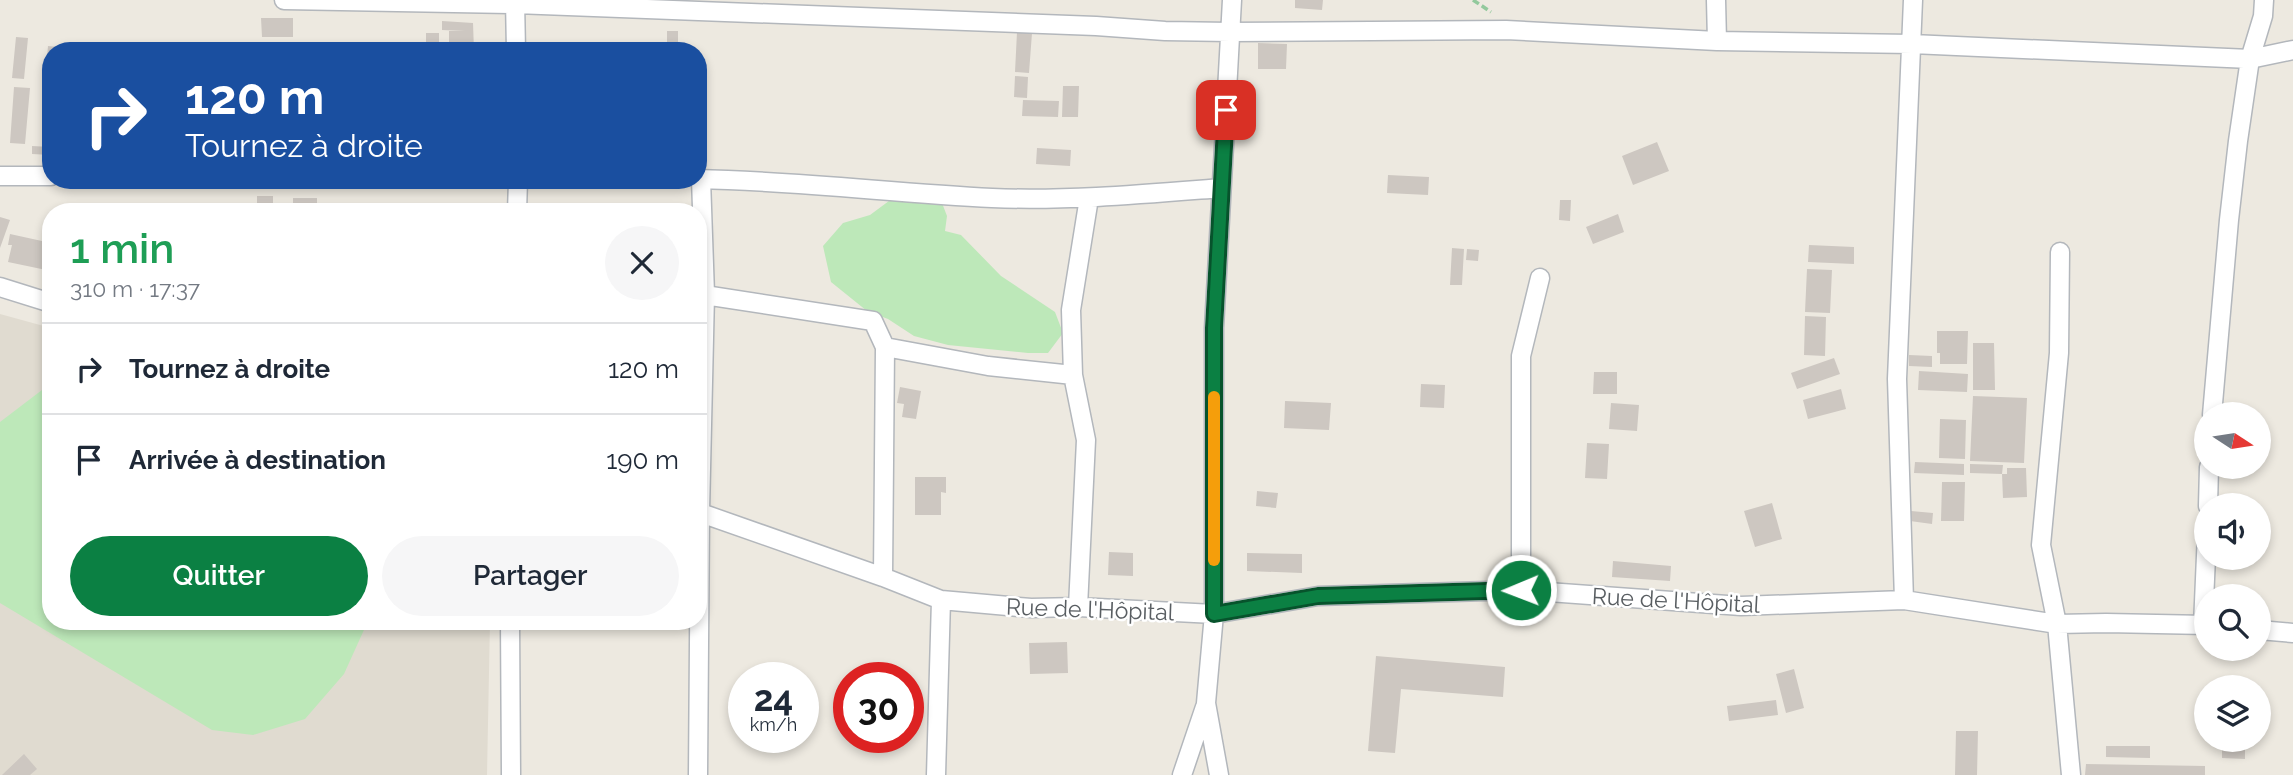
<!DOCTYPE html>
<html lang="fr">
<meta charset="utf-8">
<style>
:root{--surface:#fff;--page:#f6f6f7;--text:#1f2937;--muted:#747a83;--line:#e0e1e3;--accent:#0b8043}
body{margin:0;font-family:Raleway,sans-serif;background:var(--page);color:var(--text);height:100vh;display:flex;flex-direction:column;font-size:26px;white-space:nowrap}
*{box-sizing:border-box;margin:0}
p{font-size:23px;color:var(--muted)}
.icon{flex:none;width:38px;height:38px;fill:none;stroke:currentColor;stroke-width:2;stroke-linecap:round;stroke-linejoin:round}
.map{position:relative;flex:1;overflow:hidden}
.panel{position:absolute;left:42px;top:203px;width:665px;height:427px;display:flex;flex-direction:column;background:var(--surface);border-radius:28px;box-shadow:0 4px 10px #0003}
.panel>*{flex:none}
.top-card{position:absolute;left:42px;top:42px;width:665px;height:147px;border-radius:28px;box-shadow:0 4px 10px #0003;background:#1a4fa0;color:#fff;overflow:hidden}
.needle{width:46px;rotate:102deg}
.buttons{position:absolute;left:2194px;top:402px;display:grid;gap:14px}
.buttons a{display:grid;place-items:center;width:77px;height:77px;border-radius:50%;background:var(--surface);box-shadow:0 4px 10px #0003;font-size:35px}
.speed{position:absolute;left:728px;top:662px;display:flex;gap:14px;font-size:35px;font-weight:700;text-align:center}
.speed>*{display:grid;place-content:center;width:91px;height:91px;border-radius:50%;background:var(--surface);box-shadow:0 4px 10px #0003;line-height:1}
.speed small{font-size:18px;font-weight:400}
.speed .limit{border:10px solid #d22;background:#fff;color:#111}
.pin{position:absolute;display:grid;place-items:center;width:60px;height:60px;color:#fff;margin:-30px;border-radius:14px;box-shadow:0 4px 10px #0006}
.me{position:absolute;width:77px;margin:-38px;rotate:269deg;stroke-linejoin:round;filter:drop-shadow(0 0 5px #0008)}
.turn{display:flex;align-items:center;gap:24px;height:147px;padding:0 28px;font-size:32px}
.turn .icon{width:91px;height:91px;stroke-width:2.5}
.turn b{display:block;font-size:49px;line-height:60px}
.round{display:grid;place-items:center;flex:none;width:74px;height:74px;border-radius:37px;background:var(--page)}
.summary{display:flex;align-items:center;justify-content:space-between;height:119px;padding:0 28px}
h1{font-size:42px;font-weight:600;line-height:52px;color:#1e9e55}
.primary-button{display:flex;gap:14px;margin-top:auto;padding:14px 28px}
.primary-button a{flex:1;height:80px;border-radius:42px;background:var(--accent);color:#fff;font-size:28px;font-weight:600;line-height:80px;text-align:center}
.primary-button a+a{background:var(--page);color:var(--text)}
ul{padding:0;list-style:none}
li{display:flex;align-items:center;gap:21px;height:91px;padding:0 28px;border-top:2px solid var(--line)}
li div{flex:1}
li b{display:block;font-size:26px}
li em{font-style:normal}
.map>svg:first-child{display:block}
.education{fill:#e0dbd0}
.green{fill:#bde8b9}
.building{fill:#cdc7c1}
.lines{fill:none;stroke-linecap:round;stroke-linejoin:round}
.minor-casing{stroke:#b3b7bc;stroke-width:21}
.path{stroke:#93c99d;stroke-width:3.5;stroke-dasharray:7 3.5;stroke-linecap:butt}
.minor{stroke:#fff;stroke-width:18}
.route-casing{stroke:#07532c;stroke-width:18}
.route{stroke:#0b8043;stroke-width:12}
.slow{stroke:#f59e0b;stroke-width:12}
.labels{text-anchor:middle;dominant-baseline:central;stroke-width:5;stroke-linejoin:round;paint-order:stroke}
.street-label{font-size:23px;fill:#595e62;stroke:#fff}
</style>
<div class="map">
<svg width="2293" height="775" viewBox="0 0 2293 775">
<rect width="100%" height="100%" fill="#ede9e0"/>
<path class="education" d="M0 314 51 328V621H490L487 775H0Z"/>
<path class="green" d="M897 195 942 203 947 216 945 231 961 235 1001 276 1055 312 1063 333 1048 353H1028L948 345 914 336 888 319 867 311 831 282 823 246 843 223 870 215Z
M51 388V621H368L344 674 305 719 253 735 212 730 0 603V422L42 390Z"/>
<path class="building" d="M1295 0H1323L1322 10 1295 8Z
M261 18H293V37H262Z
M442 21 473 23 474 51H449V31H465L442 30Z
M667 31H678V51H667Z
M1017 32 1032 33 1029 73 1015 72Z
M426 33H439V51H426Z
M16 37 28 38 24 79 12 78Z
M1258 43 1287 44 1286 69H1258Z
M48 46 79 49V51H51V82L45 81Z
M1015 76 1028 77 1027 98 1014 97Z
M1063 86H1079L1078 117H1062Z
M14 87 30 88 25 144 10 143Z
M1023 100 1059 101 1058 117 1022 116Z
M1657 142 1669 171 1633 185 1622 156Z
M32 146 51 147V155L32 154Z
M1037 148 1071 150 1070 166 1036 164Z
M1388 175 1429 177 1428 195 1387 193Z
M257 196H273V212H257Z
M293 198H317V212H293Z
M1560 200H1571L1570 221 1559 220Z
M1618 214 1624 232 1593 244 1586 227Z
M0 217 10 220 0 248Z
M10 234 51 243V271L8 262 12 245H8Z
M1809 245 1854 247V264L1808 262Z
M1452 248 1464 249 1462 285H1450Z
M1467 249 1479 250 1478 261 1466 260Z
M1807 269 1832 270 1830 313 1805 312Z
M1805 316 1826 317 1825 356 1804 355Z
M1937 331H1968L1967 364H1940V353H1937Z
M1973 343H1994L1995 390H1973Z
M1909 355 1932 356V367L1909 366Z
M1834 358 1840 374 1797 389 1791 373Z
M1919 371 1968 374 1967 392 1918 390Z
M1594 372H1617V394H1593Z
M1421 384 1445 385 1444 408 1420 407Z
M900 387 921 391 916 419 902 417 904 404 897 403Z
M1841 389 1846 409 1808 419 1803 400Z
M1973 396 2027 398 2024 463 1970 461Z
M1285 401 1331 403 1329 430 1284 428Z
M1611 403 1639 405 1637 431 1609 429Z
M1940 419 1966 420 1965 459 1939 458Z
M1587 443 1609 444 1607 479 1585 478Z
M1915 462 1964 464V475L1914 473Z
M1970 464 2003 465 2002 474 1970 473Z
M2007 468H2026L2027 497 2003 498 2002 474H2007Z
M915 477H946V493L941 492V515H915Z
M1942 482H1965L1964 521H1941Z
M1257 491 1278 493 1276 508 1256 506Z
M1772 503 1782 539 1755 547 1744 511Z
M1911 511 1933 513 1932 524 1910 521Z
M1109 552 1133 553V576L1108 575Z
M1247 553 1302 554V573L1247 571Z
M1613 561 1671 566 1670 581 1612 577Z
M1067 642 1068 673 1030 674 1029 643Z
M1376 656 1505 667 1503 697 1401 689 1395 753 1368 751Z
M1794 669 1804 708 1786 713 1776 674Z
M1776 700 1778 715 1729 721 1727 706Z
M1956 731H1978L1977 775H1955Z
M2222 740H2245V759L2222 758Z
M2106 746H2150V758L2106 757Z
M24 754 37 769 30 775H2Z
M2086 764 2205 766V775H2085Z"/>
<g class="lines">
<defs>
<path id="minor" d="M284 0 515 4 1096 26 1165 31 1230 32 1506 30 1717 41 1912 44 2250 59 2293 50
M515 0 516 51
M1716 0 1717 41
M0 176H51
M698 179C796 181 894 193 992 198 1069 201 1145 194 1221 188
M517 212 518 180
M2060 252 2059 353 2041 545 2057 624 2071 775
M0 287 51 303
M698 294 873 321 885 347 988 366 1073 375
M2212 415 2229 220 2238 141 2250 59 2263 16 2264 0
M2208 506 2209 467
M698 512 883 577 941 600 1031 608 1078 607 1214 614 1318 596 1521 590 1741 606 1904 600 2057 624 2106 623 2207 625
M883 577 885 347
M1521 590V356L1540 278
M1904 600 1897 379 1913 0
M1078 607 1086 440 1073 375 1071 310 1089 198
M510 621 511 775
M2203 625 2207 533
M2259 630 2293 633
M698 775 700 512 705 294 701 179
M936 775 941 600
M1182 775 1205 707
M1219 775 1206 703 1214 614V328L1232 0"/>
</defs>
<use href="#minor" class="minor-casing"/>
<path class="path" d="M1473 0 1491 12"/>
<use href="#minor" class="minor"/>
</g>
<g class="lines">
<defs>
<path id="route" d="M1226 110 1214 328V614L1318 596 1521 590"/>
</defs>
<use href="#route" class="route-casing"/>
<use href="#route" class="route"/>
<path class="slow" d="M1214 397V560"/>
</g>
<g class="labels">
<g class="street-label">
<text transform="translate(1676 600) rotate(3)">Rue de l'Hôpital</text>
<text transform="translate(1090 609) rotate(2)">Rue de l'Hôpital</text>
</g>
</g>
</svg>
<div class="buttons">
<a><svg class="needle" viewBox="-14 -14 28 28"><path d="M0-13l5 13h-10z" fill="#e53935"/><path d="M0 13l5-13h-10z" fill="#747a83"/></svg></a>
<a><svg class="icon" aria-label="sound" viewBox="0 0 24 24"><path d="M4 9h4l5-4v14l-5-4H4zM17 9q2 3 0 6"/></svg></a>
<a><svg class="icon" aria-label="search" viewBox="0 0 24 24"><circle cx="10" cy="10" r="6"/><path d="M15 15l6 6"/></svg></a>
<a><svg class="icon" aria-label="layers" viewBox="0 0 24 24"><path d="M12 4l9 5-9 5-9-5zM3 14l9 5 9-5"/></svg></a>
</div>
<div class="speed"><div>24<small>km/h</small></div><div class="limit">30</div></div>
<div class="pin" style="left:1226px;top:110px;background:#d93025"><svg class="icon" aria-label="arrive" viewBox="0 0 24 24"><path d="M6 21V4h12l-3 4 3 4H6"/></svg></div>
<svg class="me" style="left:1521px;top:590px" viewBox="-20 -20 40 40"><circle r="17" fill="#0b8043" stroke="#fff" stroke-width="3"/><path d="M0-11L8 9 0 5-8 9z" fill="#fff"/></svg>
<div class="top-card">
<div class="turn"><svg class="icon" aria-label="right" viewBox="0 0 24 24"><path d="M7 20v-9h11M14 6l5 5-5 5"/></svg><div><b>120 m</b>Tournez à droite</div></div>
</div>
<section class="panel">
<div class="summary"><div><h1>1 min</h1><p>310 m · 17:37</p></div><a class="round"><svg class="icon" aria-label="close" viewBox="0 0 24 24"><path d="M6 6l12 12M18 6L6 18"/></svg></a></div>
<ul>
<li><svg class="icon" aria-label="right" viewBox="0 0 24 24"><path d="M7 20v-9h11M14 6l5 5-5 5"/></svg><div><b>Tournez à droite</b></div><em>120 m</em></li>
<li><svg class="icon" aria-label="arrive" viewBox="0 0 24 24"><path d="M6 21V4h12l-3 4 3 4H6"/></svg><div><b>Arrivée à destination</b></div><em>190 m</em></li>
</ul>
<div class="primary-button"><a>Quitter</a><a>Partager</a></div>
</section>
</div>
